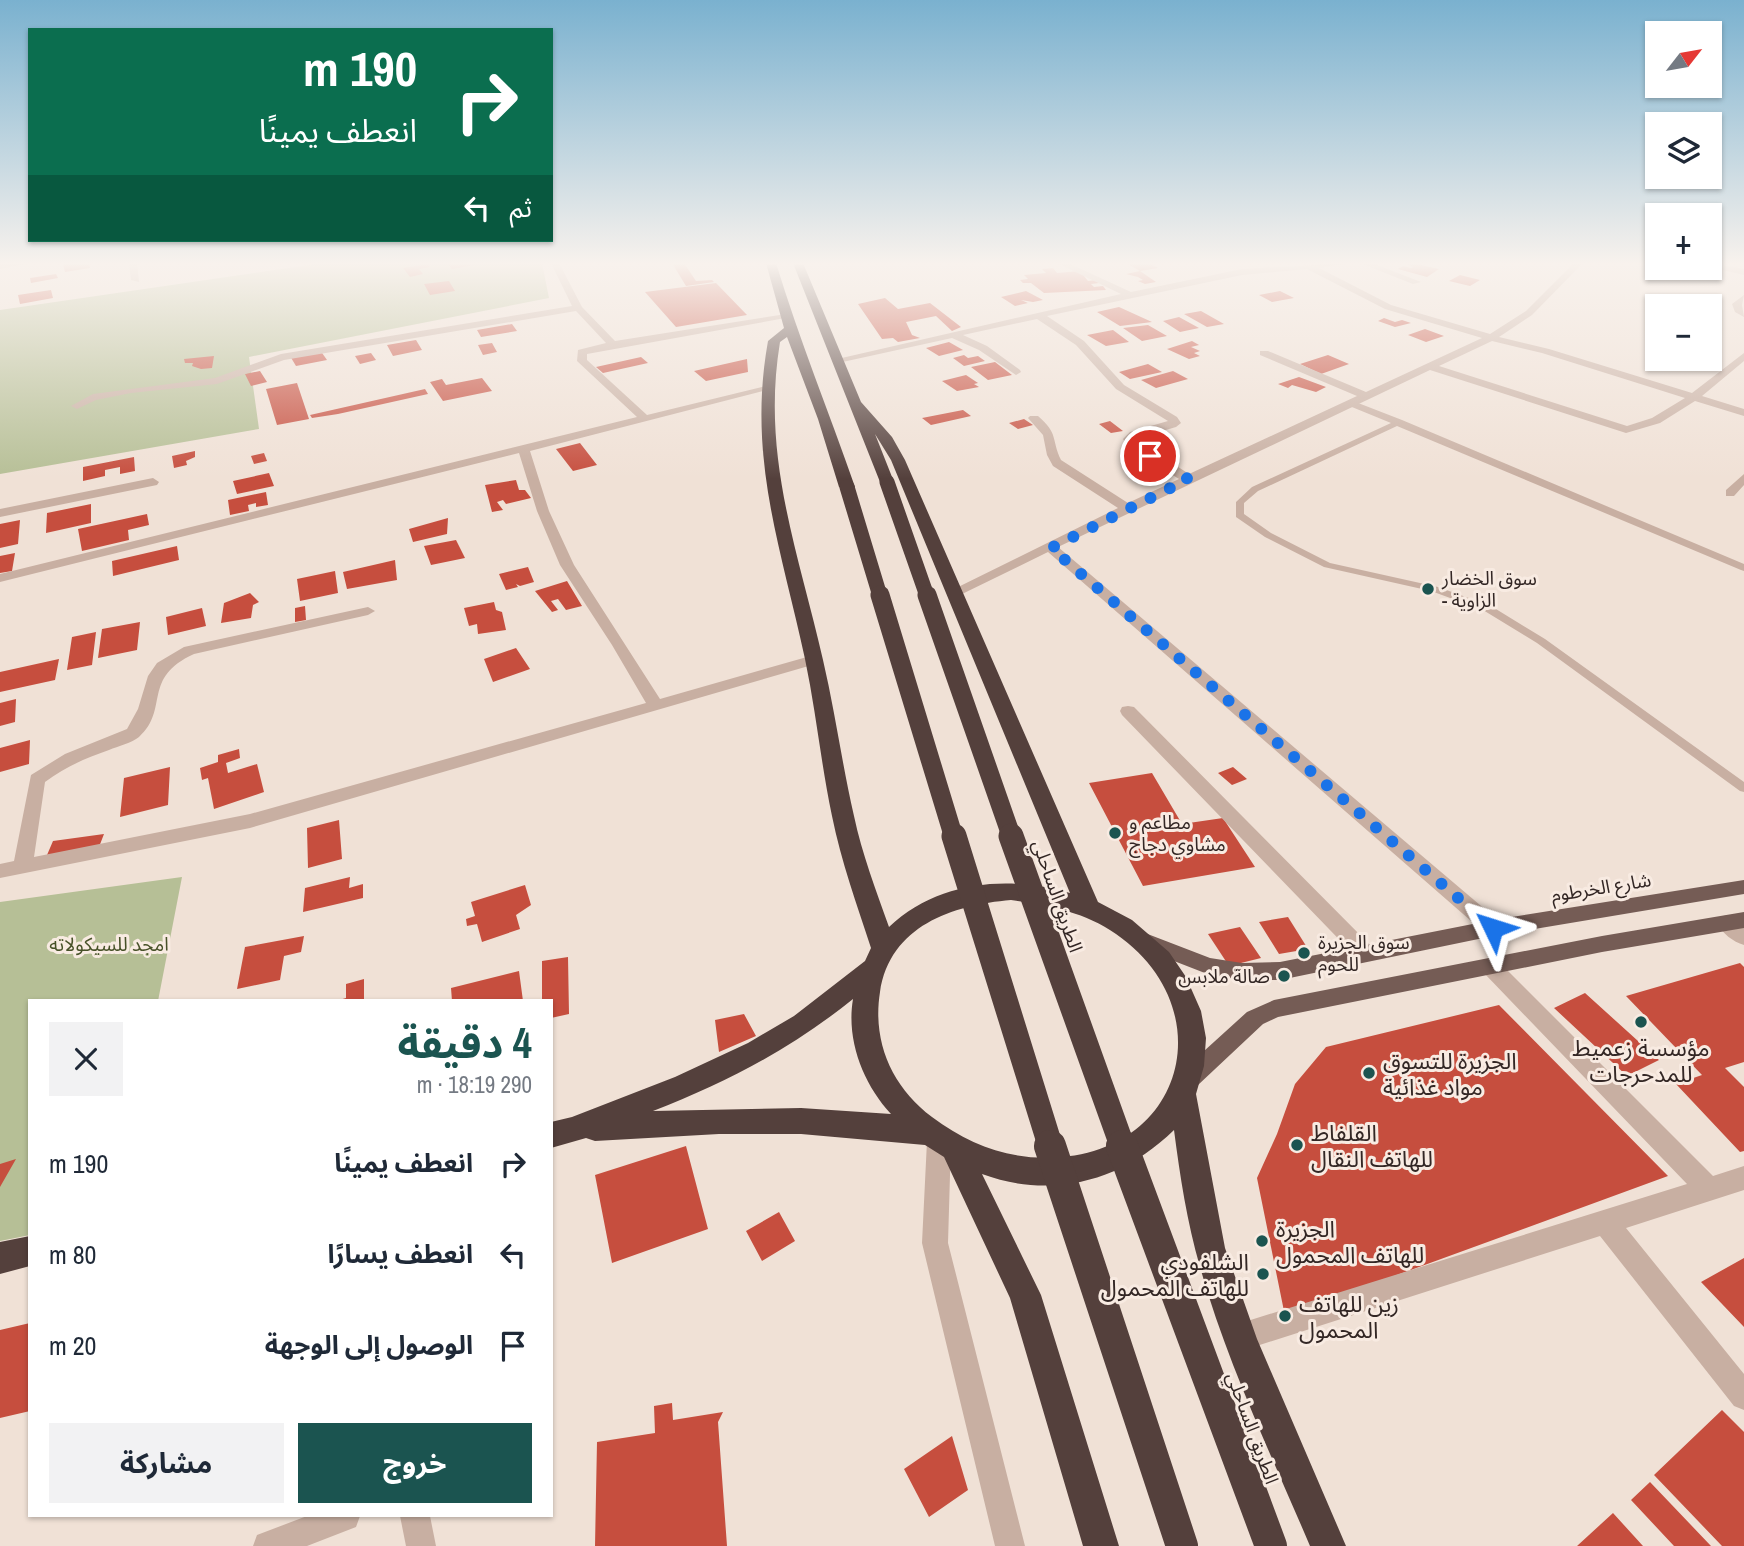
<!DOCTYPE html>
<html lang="ar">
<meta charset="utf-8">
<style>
:root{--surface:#fff;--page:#f2f2f3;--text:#1f2937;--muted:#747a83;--accent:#1b5450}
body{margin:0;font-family:"Archivo Narrow","Noto Sans Arabic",sans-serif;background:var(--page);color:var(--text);direction:rtl;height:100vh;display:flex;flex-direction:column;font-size:26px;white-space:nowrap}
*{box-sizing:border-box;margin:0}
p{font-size:23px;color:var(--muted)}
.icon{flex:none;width:38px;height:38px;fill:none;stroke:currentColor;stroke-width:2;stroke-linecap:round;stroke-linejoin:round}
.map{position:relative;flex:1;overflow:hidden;direction:ltr}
.details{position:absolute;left:28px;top:999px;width:525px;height:518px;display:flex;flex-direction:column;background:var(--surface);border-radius:0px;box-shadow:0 2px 5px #0004;direction:rtl}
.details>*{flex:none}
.top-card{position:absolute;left:28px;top:28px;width:525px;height:214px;border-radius:0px;box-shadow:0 2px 5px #0004;direction:rtl;background:#0b6e4f;color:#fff;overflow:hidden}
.needle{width:46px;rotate:59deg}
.fabs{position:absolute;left:1645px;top:21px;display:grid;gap:14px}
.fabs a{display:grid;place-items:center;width:77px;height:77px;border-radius:0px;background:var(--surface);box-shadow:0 2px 5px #0004;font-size:35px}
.pin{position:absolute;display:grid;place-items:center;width:60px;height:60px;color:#fff;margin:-30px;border:4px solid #fff;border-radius:50%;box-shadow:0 2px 7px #0007}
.me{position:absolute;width:77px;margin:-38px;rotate:311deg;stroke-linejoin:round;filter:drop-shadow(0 0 5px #0008)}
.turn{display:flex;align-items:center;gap:24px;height:147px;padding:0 21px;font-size:32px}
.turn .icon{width:91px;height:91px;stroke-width:2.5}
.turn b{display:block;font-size:49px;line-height:60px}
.then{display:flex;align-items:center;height:66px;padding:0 21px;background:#0003;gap:14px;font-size:26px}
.round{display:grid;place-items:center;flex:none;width:74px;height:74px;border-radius:0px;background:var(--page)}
.summary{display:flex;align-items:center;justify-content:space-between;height:119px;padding:0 21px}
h1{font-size:42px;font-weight:700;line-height:52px;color:var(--accent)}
.primary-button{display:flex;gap:14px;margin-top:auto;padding:14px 21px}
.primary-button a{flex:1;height:80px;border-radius:0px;background:var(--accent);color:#fff;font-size:28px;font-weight:700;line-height:80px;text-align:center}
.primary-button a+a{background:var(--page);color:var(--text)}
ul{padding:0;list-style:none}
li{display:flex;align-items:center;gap:21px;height:91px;padding:0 21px}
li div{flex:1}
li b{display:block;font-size:26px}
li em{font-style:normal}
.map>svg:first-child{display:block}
.green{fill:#b6bf96}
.building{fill:#c64e3e}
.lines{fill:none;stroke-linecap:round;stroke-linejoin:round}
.lane{fill:#c8afa2;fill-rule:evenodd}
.street{fill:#c8afa2;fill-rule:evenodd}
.primary{fill:#755c55;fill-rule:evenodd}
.highway{fill:#54403c;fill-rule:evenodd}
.highway-bridge-far3{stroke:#54403c;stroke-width:15}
.highway-bridge-far2{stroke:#54403c;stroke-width:19}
.highway-bridge-far1{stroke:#54403c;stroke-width:25}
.highway-bridge{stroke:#54403c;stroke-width:32}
.route{stroke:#1a73e8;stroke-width:12;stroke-dasharray:0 21.6}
.poi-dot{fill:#1b5450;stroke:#f8ebe2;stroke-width:2.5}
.labels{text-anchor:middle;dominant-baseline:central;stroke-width:6;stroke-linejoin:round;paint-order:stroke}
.poi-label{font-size:19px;fill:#332725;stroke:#f8ebe2;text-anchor:start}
.street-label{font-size:19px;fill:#332725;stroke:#f8ebe2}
.park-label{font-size:19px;fill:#475128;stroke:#f8ebe2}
.near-poi-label{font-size:23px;fill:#332725;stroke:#f8ebe2;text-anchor:start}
</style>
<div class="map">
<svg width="1744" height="1546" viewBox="0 0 1744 1546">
<rect width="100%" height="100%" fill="#f0e1d6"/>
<path class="green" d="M323 263H542L549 298 249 357 259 429 0 474V310Z
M182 877 158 1001H30V1235L0 1241V902Z"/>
<path class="building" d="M71 263H89L90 268 65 272 63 264Z
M447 263H481V264L452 269Z
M672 263H684L696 281 712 280 714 282 686 286Z
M1137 263H1149L1158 268 1140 271 1128 264Z
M1412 263 1439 269 1427 277 1398 269 1403 266 1411 268 1413 267 1407 264Z
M427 264 430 267 419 269 423 274 410 277 403 268Z
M1053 268 1057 273 1080 271 1088 281 1096 280 1099 283 1091 284 1094 287 1103 286 1106 290 1044 293 1031 283H1023L1020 280 1028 279 1024 275 1046 273 1042 269Z
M1140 271 1156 282 1145 284 1138 281 1143 280 1138 277 1126 274Z
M56 274 58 278 31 283 30 278Z
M1460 275 1480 280 1470 286 1449 281Z
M449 281 455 291 430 295 424 284Z
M716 283 747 315 676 327 645 292Z
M51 290 53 298 20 304 18 295Z
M1026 291 1043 300 1033 302 1021 300 1028 303 1015 306 1001 297Z
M1280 291 1294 298 1272 302 1259 295Z
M885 298 898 309 930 303 961 327 952 331 936 316 906 322 912 335 920 338 898 342 893 338 882 339 858 304Z
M1119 307 1152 322 1120 326 1097 312Z
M1201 311 1224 324 1207 327 1184 314Z
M1179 317 1199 328 1180 332 1163 321Z
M1384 318 1395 322 1402 320 1411 323 1395 327 1378 321Z
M512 324 517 331 481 337 477 330Z
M1148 325 1167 336 1142 341 1123 328Z
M1425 329 1444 336 1426 342 1408 335Z
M1113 330 1129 342 1106 346 1087 335Z
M416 340 422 350 393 356 387 345Z
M1192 341 1199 345 1191 347 1200 351 1194 353 1200 356 1189 359 1167 349Z
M949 342 963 350 939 356 926 348Z
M492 343 497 352 483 355 478 345Z
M320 350 327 360 296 366 290 356Z
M371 353 376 360 360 364 355 356Z
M964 355 968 358 978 356 985 361 964 366 953 358Z
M1328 355 1349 364 1321 374 1300 364Z
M214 356 212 368 201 369 192 366 193 363H185L184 359Z
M641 357 648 363 603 373 596 367Z
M747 359 748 372 706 381 694 371Z
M995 362 1012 375 988 380 971 367Z
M1148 364 1162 372 1130 379 1119 372Z
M260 371 267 382 251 386 245 374Z
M1173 371 1188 379 1156 388 1141 380Z
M966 375 978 383 974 384 979 387 957 391 942 381Z
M1299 377 1326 387 1316 392 1292 385 1288 388 1278 384Z
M482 378 492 391 443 401 430 382 442 379 446 385Z
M297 383 309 419 277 425 266 389Z
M425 389 428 394 338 414 312 418 310 415Z
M963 410 971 416 931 425 922 418Z
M1024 419 1033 425 1018 429 1009 423Z
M1110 421 1123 431 1111 433 1099 424Z
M580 443 597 465 573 471 556 449Z
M195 451V457L186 461 187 465 174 468 172 456Z
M264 453 267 461 254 464 251 456Z
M134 457 135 471 120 474V467L105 470V476L83 481V467Z
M269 473 274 486 237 494 233 481Z
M516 480 519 490H525L531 498 506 504 503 500 497 502 503 510 492 512 485 485Z
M266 492 268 505 256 507V503L248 505 249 511 230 515 228 500Z
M91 504V523L46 533 47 513Z
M147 514 149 525 128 530 129 540 82 551 78 529Z
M448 518 447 534 413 542 409 529Z
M20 520 18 544 0 548V524Z
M456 540 465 558 431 565 424 546Z
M177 546 179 560 113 576 112 561Z
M15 553 12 571 0 573V556Z
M395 560 397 580 347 589 343 572Z
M528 567 534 582 520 586 516 584 518 587 506 590 499 574Z
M335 571 338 593 300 601 297 579Z
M567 581 582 606 566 610 558 599 551 601 558 610 552 612 535 591Z
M250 593 259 602 253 605 251 618 221 623 224 603Z
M494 602 496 610 502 612 506 630 478 634 477 624 469 626 464 608Z
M305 606 306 620 295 622V608Z
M202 608 206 626 168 635 166 617Z
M140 622 137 650 98 658 102 629Z
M96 632 92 665 67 670 72 637Z
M516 648 530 669 493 682 484 659Z
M59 659 55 680 0 692V672Z
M16 699 15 722 0 726V703Z
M30 740 29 764 0 772V748Z
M239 749 240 758 226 763 228 773 257 764 264 792 214 809 208 778 202 780 200 768 218 762V755Z
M170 767 168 805 120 817 124 778Z
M1233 767 1247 779 1232 785 1218 773Z
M1152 773 1182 824 1223 818 1255 867 1143 886 1089 783Z
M339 820 342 859 308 868 307 828Z
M104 834 99 847 47 855 53 841Z
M350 877 349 888 363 884V898L303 912 305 888Z
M525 885 531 905 516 915 520 929 482 942 477 924 467 926 466 919 475 916 471 902Z
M1288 917 1308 949 1279 954 1259 922Z
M1240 927 1261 958 1229 966 1208 934Z
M304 936 301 952 284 956 280 980 237 989 245 947Z
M568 957 569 1014 551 1018V1001H542V961Z
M1740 963 1744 967V1062L1725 1068 1744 1087V1151L1740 1152 1676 1084 1702 1075 1626 996Z
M519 971 523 1001H452L451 988Z
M364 979V1001H336L346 998V984Z
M1585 993 1659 1060 1627 1076 1554 1008Z
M1499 1005 1668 1176 1285 1316 1257 1178 1277 1134 1295 1084 1326 1047Z
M744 1014 756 1036 719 1052 715 1020Z
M686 1146 708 1229 612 1263 595 1175Z
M16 1159 0 1187V1164Z
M779 1212 795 1241 762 1261 746 1231Z
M1744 1258V1327L1701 1282Z
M30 1323V1411L0 1418V1330Z
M672 1403 673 1420 723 1412 718 1422 727 1546H595L597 1442 655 1433 654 1406Z
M1722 1410 1744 1432V1546H1722L1654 1475Z
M952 1436 968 1490 929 1517 904 1469Z
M1650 1482 1711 1546H1674L1631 1500Z
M1613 1513 1643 1546H1577Z"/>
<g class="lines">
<path class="lane" d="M1347 401H1353L1402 420 1744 564V571L1741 570 1397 426 1258 491 1244 503V514L1271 533 1330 563 1438 587 1491 606 1545 639 1744 782V792L1740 791 1537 643 1483 610 1431 591 1324 567 1265 537 1236 517V502L1252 487 1391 423 1347 405Z"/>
<path class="street" d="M0 263H30L0 269Z
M129 263H137L139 282 131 280Z
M551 263H559L582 307 615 341 786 314 791 317 587 354V360L647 415 766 386 771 389 530 451 549 511 574 565 660 699 814 655 822 660 819 663 250 828 0 878V864L14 861 31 775 65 754 127 729 138 709 148 676 157 663 184 647 368 607 375 611 368 615 194 654C141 678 170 709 139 737 132 743 118 746 109 750 86 758 65 767 45 782L34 857 250 814 646 703 612 645 560 565 537 511 519 453 0 582V574L637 417 577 361 578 350 606 343 576 311 284 360 217 384 131 393 96 400 77 409 71 406 93 394 215 378 281 354 572 306Z
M1057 263H1068L1131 292 1242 269 1350 263 1319 268 1391 305 1490 334 1526 311 1574 263H1583L1532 315 1499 337 1549 349 1692 393 1744 353V361L1702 396 1744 409V416L1695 401 1660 423 1626 433 1430 370 1058 547 1500 922 1503 928 1500 934 1493 936 1486 934 1048 552 960 595H950L948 592 1118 508 1053 466 1047 455 1043 435 1028 418 1030 416H1038C1059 434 1051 439 1061 460L1128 503 1179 479 1128 447 1123 439 1130 432 1168 421 1116 389 1076 345 1037 319 963 335 987 346 1020 370 1021 372 1016 375 979 350 952 338 838 363 833 360 1121 294ZM1307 269 1385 309 1482 338 1366 392 1268 351H1260V355L1357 396 1189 474 1135 439 1176 427 1181 423 1177 417 1124 385 1084 341 1047 316 1242 275ZM1492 341 1542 353 1685 398 1652 418 1627 426 1439 366Z
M1360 263H1372L1421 282 1413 284Z
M1710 263 1744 269V275L1710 267Z
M1744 295 1742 305 1744 317 1735 312 1732 304Z
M1744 474V485L1734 496H1726V490Z
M153 478 159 482 157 485 0 517V509Z
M1128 706 1134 707 1372 947 1375 953 1372 959 1365 961 1358 959 1122 715 1120 711 1122 707Z
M1727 915 1744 925V945C1733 942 1722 933 1717 923L1720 917Z
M1491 959 1498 961 1713 1176 1744 1166V1190L1626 1228 1744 1374V1410L1734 1406 1600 1236 1241 1351 1231 1347 1227 1337 1231 1327 1241 1323 1687 1184 1484 973 1481 967 1484 961Z
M939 1130 947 1133 951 1141 948 1243 1025 1546H995L922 1243 927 1141 931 1133Z
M307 1516H360L356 1527 307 1546H253L257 1535Z
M400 1516H430L436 1546H406Z"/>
<path class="primary" d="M1744 880V894L1493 936 1280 980H1242L1210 975 1138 947 1135 941 1138 935 1145 933 1210 958 1242 963 1280 962 1493 920Z
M1744 912V928L1602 952 1278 1017 1263 1024 1198 1085 1190 1088 1182 1085 1179 1078 1182 1071 1247 1012 1274 1000 1602 936Z"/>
<path class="highway" d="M766 263H776C799 339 829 412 855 487L847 492 839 487 818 419 787 337 780 342C761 457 798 550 823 660 835 711 842 764 854 816 862 854 876 890 889 927 938 881 1008 875 1070 893L891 460 875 434 894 482 887 486 880 482 793 263H803L861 402 892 437 905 460 1098 902 1132 920 1169 952 1186 977 1201 1011 1206 1038 1204 1066 1196 1094 1225 1248 1257 1339 1346 1546H1310C1271 1454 1227 1363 1200 1267 1187 1222 1180 1176 1174 1130 1122 1181 1052 1200 982 1174L1041 1295 1119 1546H1083L1010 1298 944 1157 925 1145 801 1134H719L595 1141 586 1138 551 1148V1122L572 1117 675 1077 748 1043 794 1016 865 961 871 948C857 905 841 861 832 816 821 764 816 711 805 659 781 547 747 458 768 341L784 328ZM1011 900C1048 905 1085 912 1116 934 1219 1005 1189 1146 1061 1157 1012 1161 971 1146 932 1117 892 1087 872 1042 880 992 890 926 952 905 1011 900ZM853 999C846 1040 863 1084 891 1114L801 1108 653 1111C727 1082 791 1049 853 999Z
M30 1236V1266L0 1274V1242Z"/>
<path class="highway-bridge-far3" d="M887 482 927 596
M847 487 880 596"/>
<path class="highway-bridge-far2" d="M880 595 954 838
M927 595 1012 838"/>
<path class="highway-bridge-far1" d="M954 836 1051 1148
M1011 836 1123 1148"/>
<path class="highway-bridge" d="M1050 1146 1182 1546
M1122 1146 1271 1546"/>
</g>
<linearGradient id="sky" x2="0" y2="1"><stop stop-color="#7ab1cf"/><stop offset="0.55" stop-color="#f8f2ed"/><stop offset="1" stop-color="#f8f2ed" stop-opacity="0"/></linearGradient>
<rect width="1744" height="479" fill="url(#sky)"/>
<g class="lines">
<path class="route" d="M1150 456 1188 479 1051 548 1493 928"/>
</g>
<g class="poi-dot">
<circle cx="1428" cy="589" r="7"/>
<circle cx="1115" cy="833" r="7"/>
<circle cx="1304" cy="953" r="7"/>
<circle cx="1284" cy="976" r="7"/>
<circle cx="1641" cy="1022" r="7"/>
<circle cx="1369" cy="1073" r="7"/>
<circle cx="1297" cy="1145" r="7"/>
<circle cx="1262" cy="1241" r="7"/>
<circle cx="1263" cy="1274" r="7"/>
<circle cx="1285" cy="1316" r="7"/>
</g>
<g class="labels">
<g class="poi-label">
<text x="1442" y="578">سوق الخضار<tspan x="1442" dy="22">- الزاوية</tspan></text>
<text x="1129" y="822">مطاعم و<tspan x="1129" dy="22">مشاوي دجاج</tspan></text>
<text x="1318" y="942">سوق الجزيرة<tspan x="1318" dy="22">للحوم</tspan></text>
<text x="1270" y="976" text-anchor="end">صالة ملابس</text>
</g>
<g class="street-label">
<text transform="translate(1601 887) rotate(-9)">شارع الخرطوم</text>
<text transform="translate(1058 896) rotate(71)">الطريق الساحلي</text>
<text transform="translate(1253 1428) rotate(70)">الطريق الساحلي</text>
</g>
<g class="park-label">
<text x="109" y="944">امجد للسيكولاته</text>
</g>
<g class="near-poi-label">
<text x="1641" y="1047" text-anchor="middle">مؤسسة زعميط<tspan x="1641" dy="26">للمدحرجات</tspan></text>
<text x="1383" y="1060">الجزيرة للتسوق<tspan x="1383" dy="26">مواد غذائية</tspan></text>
<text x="1311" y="1132">القلفاط<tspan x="1311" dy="26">للهاتف النقال</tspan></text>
<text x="1276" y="1228">الجزيرة<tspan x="1276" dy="26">للهاتف المحمول</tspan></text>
<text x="1249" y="1261" text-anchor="end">الشلفودي<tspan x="1249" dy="26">للهاتف المحمول</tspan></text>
<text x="1299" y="1303">زين للهاتف<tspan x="1299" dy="26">المحمول</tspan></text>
</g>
</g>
</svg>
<div class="fabs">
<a><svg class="needle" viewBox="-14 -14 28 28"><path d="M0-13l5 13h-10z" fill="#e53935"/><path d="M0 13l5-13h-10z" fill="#747a83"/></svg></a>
<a><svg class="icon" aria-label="layers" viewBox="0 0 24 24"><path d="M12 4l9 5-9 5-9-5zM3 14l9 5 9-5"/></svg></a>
<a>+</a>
<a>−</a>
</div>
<div class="pin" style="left:1150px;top:456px;background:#d93025"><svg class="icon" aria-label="arrive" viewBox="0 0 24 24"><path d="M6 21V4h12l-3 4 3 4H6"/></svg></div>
<svg class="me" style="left:1493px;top:928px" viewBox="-20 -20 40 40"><path d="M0-17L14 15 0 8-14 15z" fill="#1a73e8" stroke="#fff" stroke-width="4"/></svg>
<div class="top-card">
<div class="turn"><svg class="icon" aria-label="right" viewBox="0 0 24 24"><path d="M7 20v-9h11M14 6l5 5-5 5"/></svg><div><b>190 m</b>انعطف يمينًا</div></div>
<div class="then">ثم<svg class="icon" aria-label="left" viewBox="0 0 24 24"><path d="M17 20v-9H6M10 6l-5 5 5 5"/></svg></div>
</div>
<section class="details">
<div class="summary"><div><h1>4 دقيقة</h1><p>290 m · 18:19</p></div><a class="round"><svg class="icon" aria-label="close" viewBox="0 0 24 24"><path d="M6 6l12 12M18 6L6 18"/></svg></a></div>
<ul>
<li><svg class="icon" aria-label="right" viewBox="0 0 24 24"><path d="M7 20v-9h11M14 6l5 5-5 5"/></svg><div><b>انعطف يمينًا</b></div><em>190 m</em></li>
<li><svg class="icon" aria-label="left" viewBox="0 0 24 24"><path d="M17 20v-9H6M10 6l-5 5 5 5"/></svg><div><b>انعطف يسارًا</b></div><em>80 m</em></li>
<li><svg class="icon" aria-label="arrive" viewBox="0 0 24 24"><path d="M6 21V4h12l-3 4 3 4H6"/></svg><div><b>الوصول إلى الوجهة</b></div><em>20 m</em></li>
</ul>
<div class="primary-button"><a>خروج</a><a>مشاركة</a></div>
</section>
</div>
